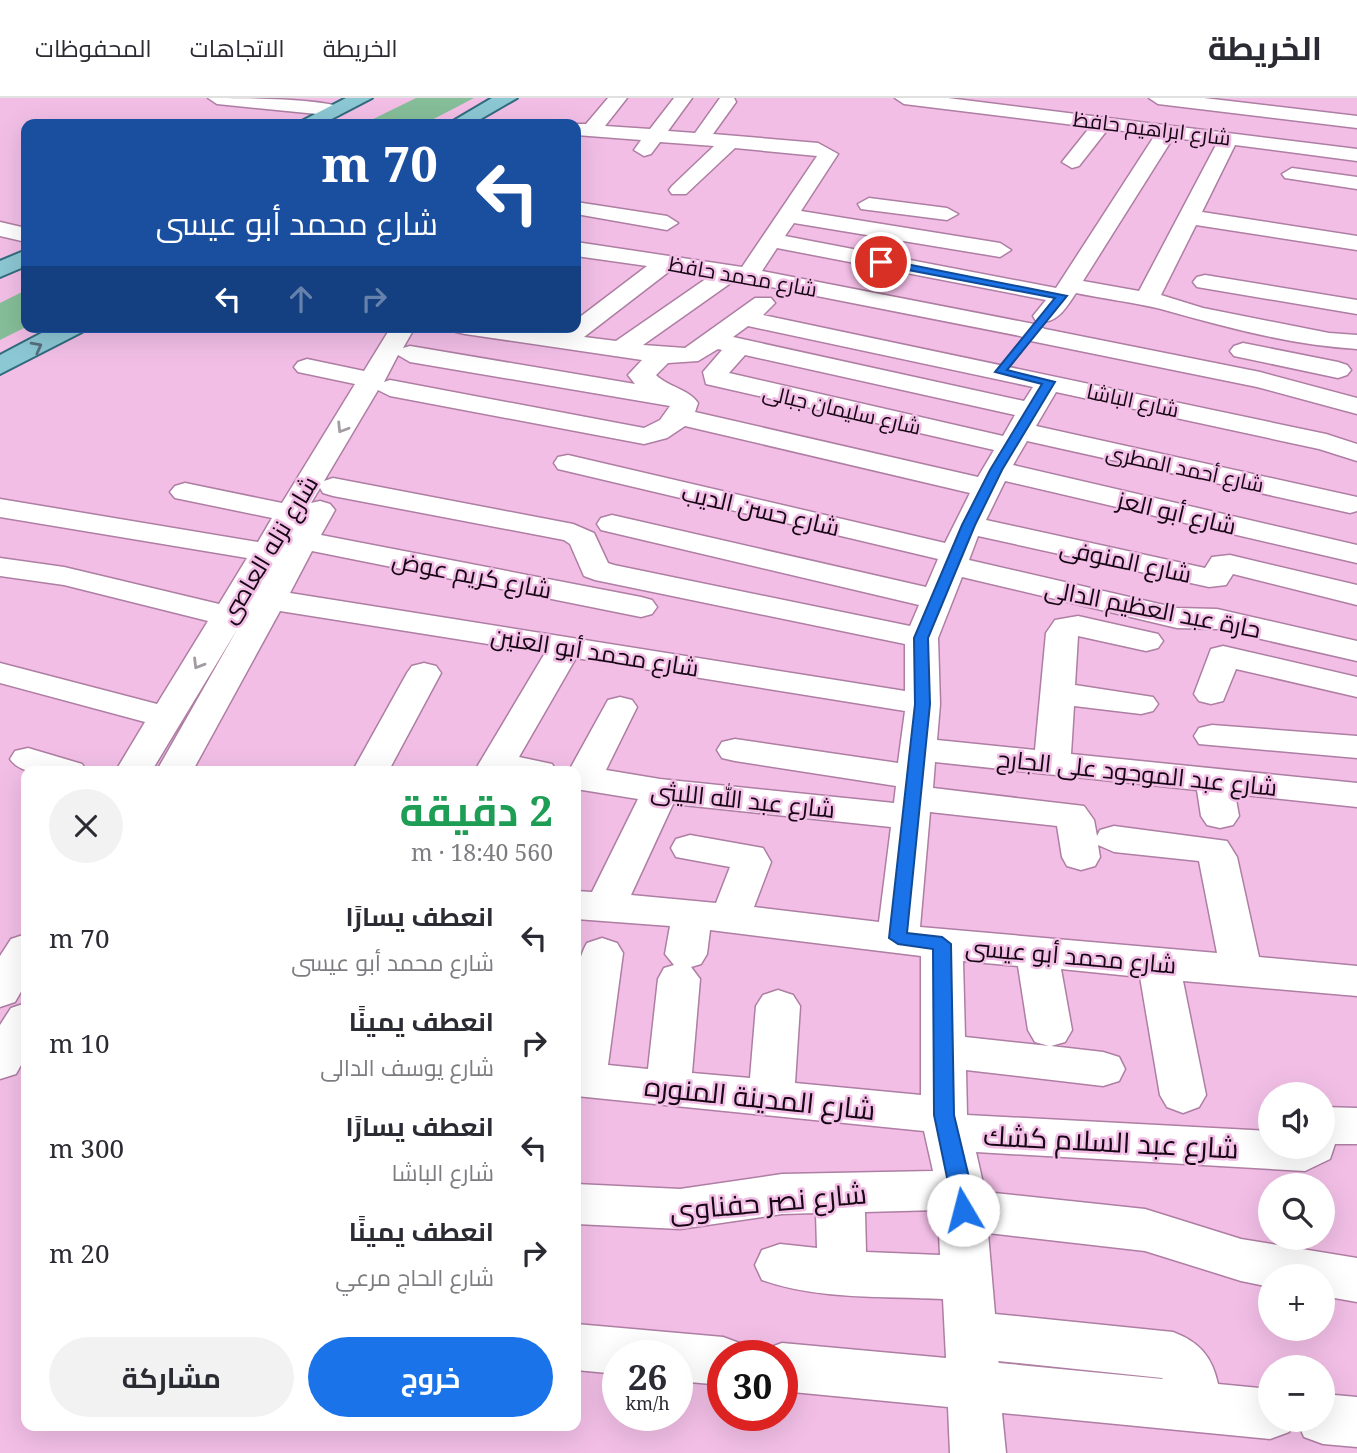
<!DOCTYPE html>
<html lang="ar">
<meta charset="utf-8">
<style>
:root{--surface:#fff;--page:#f2f2f3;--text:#2b2b33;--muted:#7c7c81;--line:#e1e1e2;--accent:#1a73e8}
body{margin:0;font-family:"Noto Serif",Cairo,serif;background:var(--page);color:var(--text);direction:rtl;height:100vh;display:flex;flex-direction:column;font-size:26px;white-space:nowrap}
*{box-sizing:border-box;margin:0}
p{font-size:23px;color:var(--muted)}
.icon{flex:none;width:38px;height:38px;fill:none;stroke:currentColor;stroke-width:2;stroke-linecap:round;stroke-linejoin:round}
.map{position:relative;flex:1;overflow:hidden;direction:ltr}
.panel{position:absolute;left:21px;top:668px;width:560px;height:665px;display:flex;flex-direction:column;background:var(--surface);border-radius:14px;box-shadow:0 7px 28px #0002;direction:rtl}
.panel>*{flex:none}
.guide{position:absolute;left:21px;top:21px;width:560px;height:214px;border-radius:14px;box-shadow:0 7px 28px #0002;direction:rtl;background:#1a4fa0;color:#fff;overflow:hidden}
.tools{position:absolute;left:1258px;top:984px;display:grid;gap:14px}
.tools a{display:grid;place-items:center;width:77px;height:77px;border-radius:50%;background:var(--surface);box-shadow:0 7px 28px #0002;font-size:35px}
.speed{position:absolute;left:602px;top:1242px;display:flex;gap:14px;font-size:35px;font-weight:700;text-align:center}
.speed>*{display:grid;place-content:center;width:91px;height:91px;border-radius:50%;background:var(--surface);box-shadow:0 7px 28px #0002;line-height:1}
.speed small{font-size:18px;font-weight:400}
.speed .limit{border:10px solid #d22;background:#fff;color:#111}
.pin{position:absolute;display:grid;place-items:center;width:60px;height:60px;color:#fff;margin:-30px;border:4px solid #fff;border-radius:50%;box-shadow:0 2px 7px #0007}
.me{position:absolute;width:77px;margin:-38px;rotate:352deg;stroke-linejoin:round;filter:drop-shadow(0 0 5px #0008)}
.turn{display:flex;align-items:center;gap:24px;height:147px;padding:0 28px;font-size:32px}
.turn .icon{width:91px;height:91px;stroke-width:2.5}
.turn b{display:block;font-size:49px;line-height:60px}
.lanes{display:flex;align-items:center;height:66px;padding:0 28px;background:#0003;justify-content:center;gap:35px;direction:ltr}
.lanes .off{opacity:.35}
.round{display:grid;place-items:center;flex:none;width:74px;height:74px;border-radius:37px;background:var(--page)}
.summary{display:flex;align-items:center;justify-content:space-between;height:119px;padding:0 28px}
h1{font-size:42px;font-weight:700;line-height:52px;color:#1e9e55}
.button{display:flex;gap:14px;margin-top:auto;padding:14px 28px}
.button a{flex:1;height:80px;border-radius:42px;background:var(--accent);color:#fff;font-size:28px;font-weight:700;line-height:80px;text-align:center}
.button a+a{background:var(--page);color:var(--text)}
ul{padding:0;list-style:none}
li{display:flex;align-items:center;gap:21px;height:105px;padding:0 28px}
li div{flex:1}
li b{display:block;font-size:26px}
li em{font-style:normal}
header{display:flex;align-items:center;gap:42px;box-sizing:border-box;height:98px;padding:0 35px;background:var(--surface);border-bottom:2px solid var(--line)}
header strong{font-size:33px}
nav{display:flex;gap:38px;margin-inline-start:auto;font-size:24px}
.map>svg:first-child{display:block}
.water{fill:#85be98}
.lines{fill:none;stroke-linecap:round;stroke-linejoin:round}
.minor-casing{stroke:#ae7ea3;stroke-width:3}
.major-casing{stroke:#316b7e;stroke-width:4}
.minor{fill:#fff;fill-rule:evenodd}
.major{fill:#8cc7d4;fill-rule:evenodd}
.oneway{stroke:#57707d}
.oneway2{stroke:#a29ba1}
.route{fill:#1a73e8;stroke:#114b97;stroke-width:2}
.labels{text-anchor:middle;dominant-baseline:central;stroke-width:5;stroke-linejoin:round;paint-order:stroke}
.far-street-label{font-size:21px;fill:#160613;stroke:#f2bee6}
.street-label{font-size:24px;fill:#160613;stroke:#f2bee6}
.near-street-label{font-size:28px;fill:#160613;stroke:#f2bee6}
</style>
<header>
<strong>الخريطة</strong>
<nav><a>الخريطة</a><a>الاتجاهات</a><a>المحفوظات</a></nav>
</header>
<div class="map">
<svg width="1357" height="1355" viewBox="0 0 1357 1355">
<rect width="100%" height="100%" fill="#f2bee6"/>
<path class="water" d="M416 0H474L424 26H363Z
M26 192V229L0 242V205Z"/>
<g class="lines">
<defs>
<path id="minor" d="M208 0C231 0 334 0 346 12L337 18 217 6Z
M608 0H627L605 28 650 31 674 0H692L668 33 695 35 720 0H734L736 4 713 36 818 45 838 56 801 113 1000 145 1011 152 1000 159 794 125 785 138 1056 190 1155 37 1108 31 1079 68 1072 70 1062 64 1090 29 904 6 895 0H948L1357 51V63L1235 47 1202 114 1357 138V152L1196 127 1161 197 1203 210 1329 235 1357 237V251C1290 247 1225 229 1161 211 1133 204 1104 201 1076 195 1066 210 1056 228 1036 223L1033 218 1046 202 777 150 762 173 1034 226 1045 231 1260 274 1357 300V316L1257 289 1031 243 1020 238 735 182 643 247 685 250 755 200H771L775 205 763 217 1326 336 1357 346V363L1319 351 1056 294 1036 328 1357 399V413L1350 415 1027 343 1013 367 1357 447V465L1005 383 986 422 1205 470 1212 459 1230 457 1357 487V507L1233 476 1226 487 1209 489 978 438 969 462 1177 510 1217 511 1357 543V563L1217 531 1177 530 962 479 938 540 940 606 937 642 1035 652 1046 535 1055 522 1078 518 1158 536 1163 543 1158 550 1146 553 1078 538 1075 587 1153 599 1158 606 1153 613 1141 616 1074 608 1071 656 1357 685V709L1235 696 1239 718 1233 727 1220 730 1207 727 1201 718 1197 692 935 664 933 690 1084 708 1094 722 1097 738 1100 732 1114 728 1227 743 1237 759 1259 859 1357 868V898L1183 883 1206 997 1199 1009 1183 1015 1167 1009 1160 997 1140 879 1061 871 1072 932 1065 944 1051 948 1103 954 1119 959 1125 971 1119 983 1103 988 966 972 967 1017 1270 1033V1048H1323V1009L1357 1010V1046H1335L1330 1061 1305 1073 976 1054 985 1094 1145 1111 1241 1141 1357 1160V1204L1323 1198V1178H1270V1189L1241 1183 1145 1153 988 1135 995 1216 1173 1234C1199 1244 1212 1258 1218 1286L1270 1291V1321H1295L1289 1334 1270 1341 1002 1315 1006 1355H950L948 1309 782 1293V1258H761L763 1252 782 1245 946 1260 943 1201C884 1198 818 1202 762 1182L755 1167 762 1152 780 1146 817 1150 816 1115 782 1116 680 1131 576 1126V1086L680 1091 782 1076 933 1073 924 1033 576 998C576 956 566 881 587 845L602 840 617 845 623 855 608 967 648 971 658 881 664 870 674 867 665 856 670 828 576 821V793L592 794 638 701 576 691V674H561L571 669 608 602 620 599 632 602 637 609 606 672 660 681 894 705 896 688 735 663 722 660 717 652 722 644 735 641 898 665 905 613 576 560 519 659 552 666 557 674H474L545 555 280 513 192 674H156L238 530 151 674H115L145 624 0 585V565L157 606 208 523 64 487 0 478V460L64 469 219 506 247 460 0 419V401L258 444 272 420 175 400 170 394 175 388 185 385 282 405 355 286 298 274 294 269 298 264 307 261 364 273 391 229H415L403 250 410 248 635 286 628 277 642 262 465 236 456 234 453 229H519L558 235 565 229H576V222L647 168 576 158V144L742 169 817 58 735 50 686 96H672L669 92 672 88 714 48 660 44 651 56 644 58 634 52 641 42 576 37V26H572H586ZM1173 40 1217 45 1139 193 1083 183ZM671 172 710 178 616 243 584 239ZM748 228 1033 289 1024 303 733 239ZM718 251 722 252 703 274 706 286 994 352 978 379 695 314 698 305C689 291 668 289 656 277L668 265 698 263ZM398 257 410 264 670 308 660 322 644 330 390 282 384 284ZM745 257 1015 317 1003 338 729 275ZM378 292 390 298 644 346 667 340 685 328 970 395 945 445 568 357 558 359 554 365 558 371 938 461 926 489 612 417 601 420 597 426 601 432 919 507 910 528 614 467 608 465 594 435 573 426 333 380 324 383ZM320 390 323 395 333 398 564 442 570 446 584 478 595 482 905 546V593L290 495 312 453 641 519 652 516 657 509 652 502 641 499 321 437 335 412 330 406 320 403 311 405ZM673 706 891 729 879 824 754 809 771 764 763 750 690 737 676 741 671 750 676 759 730 769 716 805 631 797ZM930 714 1057 728 1062 759 1067 768 1081 772 1095 768 1100 759 1098 747 1114 754 1199 763 1217 855 920 829ZM710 832 921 858V997L795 985 800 908 793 897 778 892 763 897 756 908 750 980 692 975 700 881 691 869 701 866 707 856ZM963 863 1018 868 1028 932 1035 944 1049 948 965 939ZM938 1112 940 1157 866 1154 865 1114ZM998 1263 1162 1280 1163 1281 999 1265Z
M1149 0H1204L1357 18V30L1158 6Z
M1292 70 1357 79V91L1285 80 1282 76Z
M869 100 947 110 958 116 947 122 861 111 858 106Z
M576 104 667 118 678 125 667 132 576 116Z
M0 124 26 130V144L0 138Z
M1205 177 1357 202V216L1197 189 1193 184 1197 179Z
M1243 245 1338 264 1347 267 1351 272 1347 277 1338 280 1234 258 1230 253 1234 248Z
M1223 548 1357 579V599L1236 571 1223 603 1211 606 1199 603 1194 596 1211 551Z
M424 565 436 568 441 575 388 674H352L407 575 412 568Z
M1212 627 1357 638V660L1199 646 1194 638 1199 630Z
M28 650 82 666 87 674C65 674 24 682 10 661L15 653Z
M26 836V885L15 904 0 909V858L11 841Z
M26 905V958L16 976 0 981V927L11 910Z
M576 1226 723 1239 742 1246 747 1258H723V1287L677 1283V1258H618V1276L576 1272Z
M1323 1296 1357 1299V1349L1323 1346 1304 1339 1296 1321H1323Z"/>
<path id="major" d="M346 0H372L322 26H296Z
M492 0H517L472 26H448Z
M26 152V168L0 179V163Z
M53 229H86L82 234 0 276V257Z"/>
</defs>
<use href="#minor" class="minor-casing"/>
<use href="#major" class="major-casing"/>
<use href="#minor" class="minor"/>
<use href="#major" class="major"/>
</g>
<defs><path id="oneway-chevron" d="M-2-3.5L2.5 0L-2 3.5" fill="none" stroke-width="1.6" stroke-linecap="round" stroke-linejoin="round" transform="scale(1.75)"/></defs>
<use class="oneway" href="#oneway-chevron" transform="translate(37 249) rotate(-28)"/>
<g class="oneway2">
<use href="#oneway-chevron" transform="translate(342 330) rotate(122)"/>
<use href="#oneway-chevron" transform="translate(198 566) rotate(121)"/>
</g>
<path class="route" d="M881 161 1067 198 1007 272 1055 284 1002 372 975 427 928 540 930 606 907 835 942 839 951 846 954 1017 972 1092 973 1112 970 1118 963 1121 955 1118 934 1017 933 851 898 846 889 840 915 606 914 540 962 427 990 372 1042 286 995 274 1055 200 877 166Z"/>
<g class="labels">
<g class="far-street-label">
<text transform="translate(1152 30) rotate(7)">شارع ابراهيم حافظ</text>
<text transform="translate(743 178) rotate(10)">شارع محمد حافظ</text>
<text transform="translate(1133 302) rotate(12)">شارع الباشا</text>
<text transform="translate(842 311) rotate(13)">شارع سليمان جبالى</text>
<text transform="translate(1185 370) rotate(12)">شارع أحمد المطرى</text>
</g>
<g class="street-label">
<text transform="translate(761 411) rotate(13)">شارع حسن الديب</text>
<text transform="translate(1177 414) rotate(13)">شارع أبو العز</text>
<text transform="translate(268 451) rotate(-59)">شارع نزله العاصى</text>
<text transform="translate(1126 462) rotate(12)">شارع المنوفى</text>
<text transform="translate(472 476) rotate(11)">شارع كريم عوض</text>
<text transform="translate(1153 510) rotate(11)">حارة عبد العظيم الدالى</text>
<text transform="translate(595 553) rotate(9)">شارع محمد أبو العنين</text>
<text transform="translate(1137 674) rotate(6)">شارع عبد الموجود على الجارح</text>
<text transform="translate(743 701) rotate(6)">شارع عبد الله الليثى</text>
<text transform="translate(1071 857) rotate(5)">شارع محمد أبو عيسى</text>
</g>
<g class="near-street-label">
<text transform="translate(760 999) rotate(6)">شارع المدينة المنوره</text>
<text transform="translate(1111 1043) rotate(3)">شارع عبد السلام كشك</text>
<text transform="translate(768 1103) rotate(-5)">شارع نصر حفناوى</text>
</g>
</g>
</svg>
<div class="tools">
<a><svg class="icon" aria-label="sound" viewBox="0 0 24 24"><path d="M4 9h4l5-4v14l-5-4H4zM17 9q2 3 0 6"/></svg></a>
<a><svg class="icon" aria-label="search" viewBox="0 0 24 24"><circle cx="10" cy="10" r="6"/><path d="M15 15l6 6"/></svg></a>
<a>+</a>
<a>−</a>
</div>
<div class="speed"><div>26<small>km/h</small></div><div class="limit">30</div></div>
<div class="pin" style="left:881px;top:164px;background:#d93025"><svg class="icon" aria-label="arrive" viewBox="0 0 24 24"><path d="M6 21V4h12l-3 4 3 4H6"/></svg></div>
<svg class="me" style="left:963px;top:1112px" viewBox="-20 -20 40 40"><circle r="19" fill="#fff"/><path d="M0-13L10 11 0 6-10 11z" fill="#1a73e8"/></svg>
<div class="guide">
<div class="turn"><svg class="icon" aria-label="left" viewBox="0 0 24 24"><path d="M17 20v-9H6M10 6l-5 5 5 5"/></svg><div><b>70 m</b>شارع محمد أبو عيسى</div></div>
<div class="lanes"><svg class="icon" aria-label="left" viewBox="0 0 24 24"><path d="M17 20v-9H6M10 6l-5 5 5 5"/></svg><svg class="icon off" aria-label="ahead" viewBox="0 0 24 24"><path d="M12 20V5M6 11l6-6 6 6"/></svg><svg class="icon off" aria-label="right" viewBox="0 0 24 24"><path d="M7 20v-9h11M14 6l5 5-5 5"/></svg></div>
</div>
<section class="panel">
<div class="summary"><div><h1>2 دقيقة</h1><p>560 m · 18:40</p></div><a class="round"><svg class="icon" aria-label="close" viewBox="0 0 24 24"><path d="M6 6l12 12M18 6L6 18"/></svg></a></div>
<ul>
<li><svg class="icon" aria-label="left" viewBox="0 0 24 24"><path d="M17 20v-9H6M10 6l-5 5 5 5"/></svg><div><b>انعطف يسارًا</b><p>شارع محمد أبو عيسى</p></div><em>70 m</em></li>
<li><svg class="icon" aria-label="right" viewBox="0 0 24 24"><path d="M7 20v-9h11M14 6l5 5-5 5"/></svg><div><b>انعطف يمينًا</b><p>شارع يوسف الدالى</p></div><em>10 m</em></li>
<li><svg class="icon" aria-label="left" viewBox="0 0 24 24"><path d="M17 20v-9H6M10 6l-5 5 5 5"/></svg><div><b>انعطف يسارًا</b><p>شارع الباشا</p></div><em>300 m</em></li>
<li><svg class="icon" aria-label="right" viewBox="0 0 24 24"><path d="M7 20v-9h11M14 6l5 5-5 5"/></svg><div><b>انعطف يمينًا</b><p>شارع الحاج مرعي</p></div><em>20 m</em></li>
</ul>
<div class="button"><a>خروج</a><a>مشاركة</a></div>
</section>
</div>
